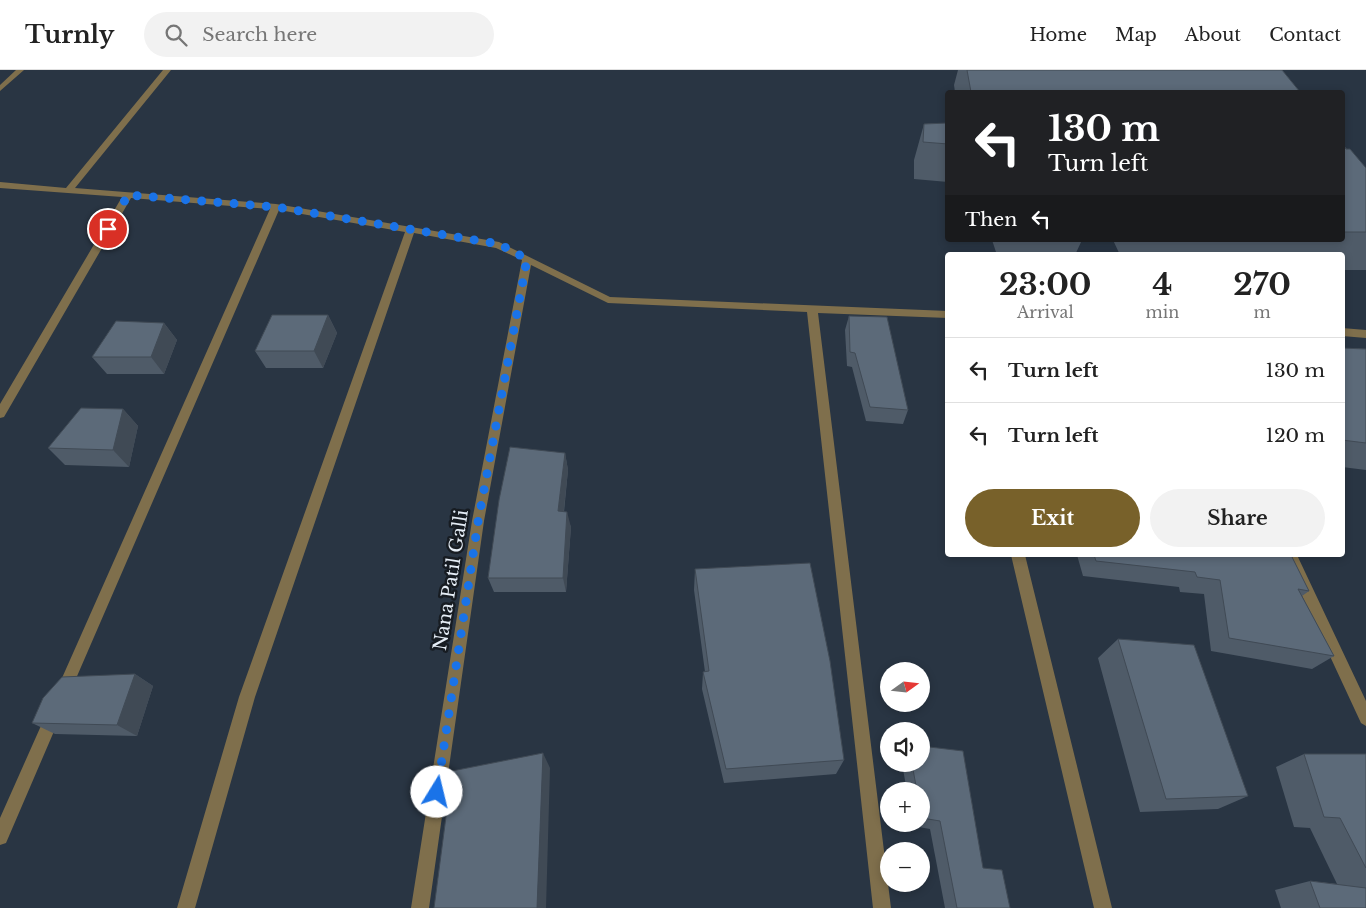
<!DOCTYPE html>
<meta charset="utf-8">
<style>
:root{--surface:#fff;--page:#f2f2f2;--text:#222;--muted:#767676;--line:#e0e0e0;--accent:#78612a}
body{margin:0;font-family:"Libre Baskerville",serif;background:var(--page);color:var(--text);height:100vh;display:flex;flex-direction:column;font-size:19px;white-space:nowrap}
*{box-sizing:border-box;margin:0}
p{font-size:16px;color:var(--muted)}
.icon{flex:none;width:28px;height:28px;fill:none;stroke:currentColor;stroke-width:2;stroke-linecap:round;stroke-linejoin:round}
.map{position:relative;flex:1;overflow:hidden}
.side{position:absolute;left:945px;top:182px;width:400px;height:305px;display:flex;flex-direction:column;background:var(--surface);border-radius:5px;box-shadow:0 2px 8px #0003}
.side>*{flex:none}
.hud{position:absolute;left:945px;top:20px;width:400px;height:152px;border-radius:5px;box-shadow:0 2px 8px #0003;background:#202124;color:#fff;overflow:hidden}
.needle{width:32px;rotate:75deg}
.controls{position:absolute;left:880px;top:592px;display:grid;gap:10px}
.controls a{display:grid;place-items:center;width:50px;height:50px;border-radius:50%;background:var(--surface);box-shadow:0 2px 8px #0003;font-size:25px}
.pin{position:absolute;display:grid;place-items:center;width:42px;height:42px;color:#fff;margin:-21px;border:2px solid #fff;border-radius:50%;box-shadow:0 1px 5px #0007}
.me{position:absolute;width:55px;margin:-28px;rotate:9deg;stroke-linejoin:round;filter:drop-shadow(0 0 4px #0008)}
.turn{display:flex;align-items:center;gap:18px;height:105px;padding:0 20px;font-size:22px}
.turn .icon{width:65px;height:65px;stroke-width:2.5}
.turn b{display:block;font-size:35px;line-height:42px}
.then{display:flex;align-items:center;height:48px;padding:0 20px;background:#0003;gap:10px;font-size:19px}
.eta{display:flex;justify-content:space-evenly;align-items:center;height:85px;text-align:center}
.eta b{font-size:30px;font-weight:800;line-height:35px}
.cta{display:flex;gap:10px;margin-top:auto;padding:10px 20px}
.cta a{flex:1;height:58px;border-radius:30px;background:var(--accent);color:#fff;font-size:20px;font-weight:800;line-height:58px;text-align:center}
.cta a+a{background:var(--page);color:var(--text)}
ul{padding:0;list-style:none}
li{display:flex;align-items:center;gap:15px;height:65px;padding:0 20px;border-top:1px solid var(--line)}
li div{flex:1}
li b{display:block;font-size:19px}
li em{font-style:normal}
header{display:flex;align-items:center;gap:30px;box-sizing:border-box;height:70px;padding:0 25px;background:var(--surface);border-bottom:1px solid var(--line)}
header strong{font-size:24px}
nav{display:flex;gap:28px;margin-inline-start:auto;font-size:18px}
.search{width:350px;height:45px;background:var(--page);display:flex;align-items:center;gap:12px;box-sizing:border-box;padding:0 18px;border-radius:28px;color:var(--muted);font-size:19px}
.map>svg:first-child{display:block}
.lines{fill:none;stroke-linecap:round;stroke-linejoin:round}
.minor{fill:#7f6f4c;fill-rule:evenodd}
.wall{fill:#4f5b68}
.shaded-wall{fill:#404a55}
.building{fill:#5c6a79;stroke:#404a55}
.route{stroke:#1a73e8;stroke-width:9;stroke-dasharray:0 16.2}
.labels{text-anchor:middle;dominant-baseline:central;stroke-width:5;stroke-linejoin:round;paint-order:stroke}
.street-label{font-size:18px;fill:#e6eef7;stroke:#171c22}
</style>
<header>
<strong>Turnly</strong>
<div class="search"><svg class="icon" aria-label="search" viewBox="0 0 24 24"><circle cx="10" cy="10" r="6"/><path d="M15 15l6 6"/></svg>Search here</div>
<nav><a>Home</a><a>Map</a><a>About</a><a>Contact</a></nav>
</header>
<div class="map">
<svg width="1366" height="838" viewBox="0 0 1366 838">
<rect width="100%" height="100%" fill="#293543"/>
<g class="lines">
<path class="minor" d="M16 0H24L0 21V15Z
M163 0H171L75 118 276 134 499 172 610 227 948 241V248L818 243 891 838H873L807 242 608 233 531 195 484 451 429 838H411L472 451 522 190 496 178 414 163 255 627 195 838H177L239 627 405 162 279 140 68 627 63 629 58 627 56 622 58 617 270 139 131 128 4 347 0 348V334L122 127 0 118V112L66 118Z
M1342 258 1366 260V268L1342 266Z
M1011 485H1025L1112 838H1094Z
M1283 485H1297L1366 631V656L1361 653Z
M53 637 58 640 61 645 6 773 0 775V748L48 640Z"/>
</g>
<path class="wall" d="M958 0H1282L1300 22H955L954 15Z
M948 53V112L914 109V90L924 54Z
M1342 74 1366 98V200H1342V185H1120L1113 170H1342Z
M992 170H1082L1075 185H997Z
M328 245 337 263 323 298H266L255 281Z
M849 246 908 340 903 354 866 351 852 297 847 296 845 260Z
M164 253 177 270 164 304H107L92 287Z
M1342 278 1366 279V400L1342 397Z
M123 339 138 356 129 397 65 395 48 378Z
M565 383 568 400 564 442 571 457 566 522H494L488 508Z
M1077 485H1291L1309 521 1302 526 1334 586 1312 599 1211 581 1204 524 1180 522 1179 517 1083 506Z
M695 499 844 690 836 704 724 713 702 619 703 602H705L694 520Z
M1118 569 1248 726 1218 739 1140 742 1098 588Z
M135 604 153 616 137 666 55 664 32 653Z
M1304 684H1366V838H1281L1275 820 1310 811 1337 814 1310 758 1294 757 1276 697Z
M902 694H921L983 798 1010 838H945L930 759 913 756V754H921V721H907Z"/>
<path class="shaded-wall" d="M328 245 337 263 323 298 314 281Z
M164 253 177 270 164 304 151 287Z
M123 339 138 356 129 397 113 380Z
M565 383 568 400 562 457 558 441Z
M567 442 571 457 566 522 563 508Z
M135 604 153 616 137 666 117 655Z
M543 683 550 698 546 838H537Z"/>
<path class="building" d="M967 0H1282L1300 22H971Z
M948 53V74L923 72 924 54Z
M1342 74 1346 79H1350L1366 98V162H1342Z
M272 245H328L314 281H255Z
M849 246 887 247 908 340 870 337 855 283 850 282Z
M116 251 164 253 151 287H92Z
M1342 278 1366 279V373L1342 370Z
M81 338 123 339 113 380 48 378Z
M510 377 565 383 558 441 567 442 563 508H488L499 430Z
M1094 485H1291L1309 521 1298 519 1334 586 1229 568 1220 510 1197 507 1195 502 1096 491Z
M810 493 830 591 844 690 726 699 703 602 709 601 695 499Z
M1118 569 1194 575 1248 726 1166 729Z
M135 604 117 655 32 653 43 628 62 607Z
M921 676 963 681 983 798 1002 800 1010 838H957L940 751 922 748 921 742V721H917L912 694H921Z
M543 683 537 838H434L452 701Z
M1304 684H1366V798L1340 748 1324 747Z
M1310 811 1366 818V838H1320Z"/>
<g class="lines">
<path class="route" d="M108 159 128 125 276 137 499 174 527 189 478 452 437 722"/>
</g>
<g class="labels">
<g class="street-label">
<text transform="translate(451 510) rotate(-81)">Nana Patil Galli</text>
</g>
</g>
</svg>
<div class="controls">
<a><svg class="needle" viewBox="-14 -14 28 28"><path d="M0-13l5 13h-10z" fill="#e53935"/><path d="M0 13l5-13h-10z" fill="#767676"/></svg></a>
<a><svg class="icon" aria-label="sound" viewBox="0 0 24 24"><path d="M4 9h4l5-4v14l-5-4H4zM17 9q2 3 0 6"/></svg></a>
<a>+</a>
<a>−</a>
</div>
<div class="pin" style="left:108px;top:159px;background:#d93025"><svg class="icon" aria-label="arrive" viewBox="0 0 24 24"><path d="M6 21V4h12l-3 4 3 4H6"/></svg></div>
<svg class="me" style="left:437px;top:722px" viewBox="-20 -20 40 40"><circle r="19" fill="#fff"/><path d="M0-13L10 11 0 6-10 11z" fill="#1a73e8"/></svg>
<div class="hud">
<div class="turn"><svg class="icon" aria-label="left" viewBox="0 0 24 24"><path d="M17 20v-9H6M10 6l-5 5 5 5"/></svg><div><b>130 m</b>Turn left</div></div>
<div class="then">Then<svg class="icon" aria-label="left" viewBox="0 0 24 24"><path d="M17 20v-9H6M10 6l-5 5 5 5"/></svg></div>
</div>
<section class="side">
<div class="eta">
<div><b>23:00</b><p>Arrival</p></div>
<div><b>4</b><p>min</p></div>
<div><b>270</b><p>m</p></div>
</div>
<ul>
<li><svg class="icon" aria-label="left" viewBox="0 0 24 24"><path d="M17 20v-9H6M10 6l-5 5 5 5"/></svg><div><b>Turn left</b></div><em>130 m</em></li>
<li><svg class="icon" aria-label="left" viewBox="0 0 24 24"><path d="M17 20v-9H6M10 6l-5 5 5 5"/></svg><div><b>Turn left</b></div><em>120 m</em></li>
</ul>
<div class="cta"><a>Exit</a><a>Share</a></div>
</section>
</div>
